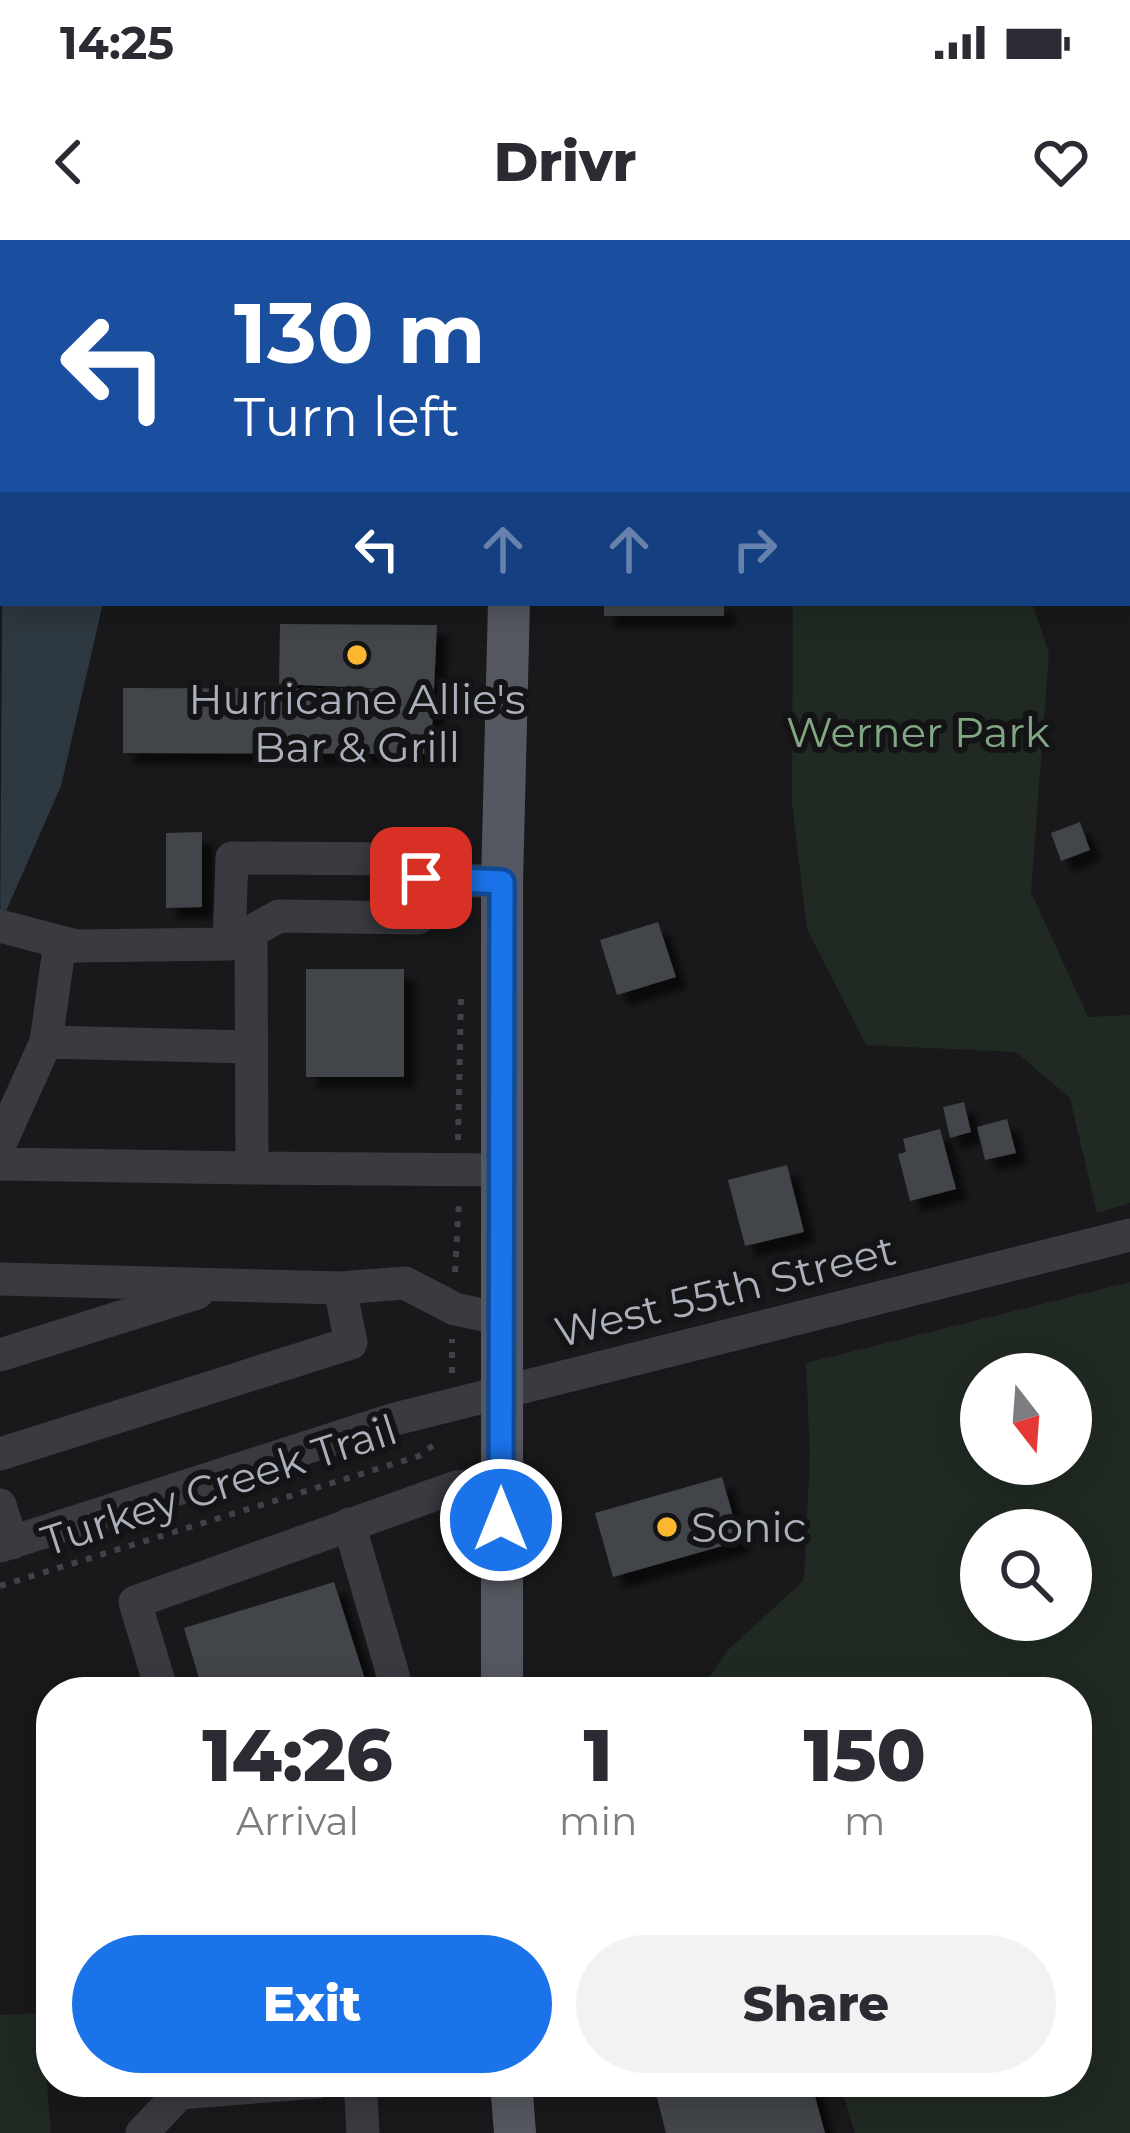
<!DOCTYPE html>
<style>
:root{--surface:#fff;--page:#f2f2f3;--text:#2b2b33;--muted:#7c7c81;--accent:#1a73e8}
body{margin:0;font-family:Montserrat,sans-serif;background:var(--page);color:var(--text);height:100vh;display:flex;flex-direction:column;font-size:45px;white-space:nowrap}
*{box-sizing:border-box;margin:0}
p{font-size:39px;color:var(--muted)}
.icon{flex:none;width:66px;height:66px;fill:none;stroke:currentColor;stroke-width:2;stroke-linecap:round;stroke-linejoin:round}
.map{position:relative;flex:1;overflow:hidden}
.sheet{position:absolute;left:36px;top:1437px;width:1056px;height:420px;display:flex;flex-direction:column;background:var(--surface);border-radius:48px;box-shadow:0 6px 30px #0003}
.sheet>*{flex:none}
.banner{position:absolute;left:0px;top:0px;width:1131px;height:366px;box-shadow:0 6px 30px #0003;background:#1a4fa0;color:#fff;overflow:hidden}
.needle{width:78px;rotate:163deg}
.buttons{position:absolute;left:960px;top:1113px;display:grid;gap:24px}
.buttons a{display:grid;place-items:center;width:132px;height:132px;border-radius:50%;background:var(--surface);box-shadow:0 6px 30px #0003;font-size:60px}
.pin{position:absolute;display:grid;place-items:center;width:102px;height:102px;color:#fff;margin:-51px;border-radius:24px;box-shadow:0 6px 18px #0006}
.me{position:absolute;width:132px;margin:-66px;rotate:0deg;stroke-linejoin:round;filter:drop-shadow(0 0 9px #0008)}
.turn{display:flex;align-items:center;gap:42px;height:252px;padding:0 36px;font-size:54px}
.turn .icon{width:156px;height:156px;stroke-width:2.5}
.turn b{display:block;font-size:84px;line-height:102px}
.lanes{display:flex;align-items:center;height:114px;padding:0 36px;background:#0003;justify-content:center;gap:60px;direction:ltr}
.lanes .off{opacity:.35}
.eta{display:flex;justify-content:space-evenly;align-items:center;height:204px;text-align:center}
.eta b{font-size:72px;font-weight:800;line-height:84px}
.action{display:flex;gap:24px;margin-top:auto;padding:24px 36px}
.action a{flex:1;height:138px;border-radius:72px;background:var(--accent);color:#fff;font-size:48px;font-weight:800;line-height:138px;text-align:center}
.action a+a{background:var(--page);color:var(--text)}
.status{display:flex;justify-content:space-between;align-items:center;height:84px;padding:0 60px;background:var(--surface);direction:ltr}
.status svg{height:33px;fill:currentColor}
header{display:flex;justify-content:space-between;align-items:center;height:156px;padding:0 36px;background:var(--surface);font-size:54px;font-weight:800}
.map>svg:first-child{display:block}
.green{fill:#202a22;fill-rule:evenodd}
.water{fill:#2e3840}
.building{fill:#434448;filter:url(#shadow)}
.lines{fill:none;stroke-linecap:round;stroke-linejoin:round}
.path{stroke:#404248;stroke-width:6;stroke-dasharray:6 9;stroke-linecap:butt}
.minor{stroke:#3a3b41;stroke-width:33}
.major{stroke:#555860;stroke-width:42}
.route-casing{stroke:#114b97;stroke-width:30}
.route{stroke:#1a73e8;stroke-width:21}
.poi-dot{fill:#fcb730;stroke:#141416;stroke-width:4.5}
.labels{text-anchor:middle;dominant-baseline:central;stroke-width:12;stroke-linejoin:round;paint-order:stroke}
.poi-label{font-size:42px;fill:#abb0bc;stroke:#141416}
.park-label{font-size:42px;fill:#81a783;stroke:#141416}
.street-label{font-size:42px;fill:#abb0bc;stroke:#141416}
</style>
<div class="status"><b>14:25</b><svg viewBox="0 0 49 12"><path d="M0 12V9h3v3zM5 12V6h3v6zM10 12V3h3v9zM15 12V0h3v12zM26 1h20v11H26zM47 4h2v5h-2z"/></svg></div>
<header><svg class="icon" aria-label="back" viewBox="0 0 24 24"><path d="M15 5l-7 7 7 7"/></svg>Drivr<svg class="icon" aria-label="heart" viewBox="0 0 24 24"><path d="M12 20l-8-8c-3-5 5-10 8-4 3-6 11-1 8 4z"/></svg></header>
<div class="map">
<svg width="1130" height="1893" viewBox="0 0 1130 1893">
<defs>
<filter id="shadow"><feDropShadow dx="11" dy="11" stdDeviation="3" flood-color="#0009"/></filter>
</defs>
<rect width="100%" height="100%" fill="#19191b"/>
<path class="green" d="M793 363H1032L1049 413 1031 652 1088 777 1130 775V963L1097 973 1070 858 1016 812 866 805 807 689 792 563Z
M1130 1042V1893H855L839 1842H1077V1452H699L727 1411 804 1340 810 1214 806 1123ZM981 1134H1071V1224H981ZM981 1290H1071V1380H981Z
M41 1773 51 1893H0V1775Z"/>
<path class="water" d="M3 231V363H103L61 546 3 678 0 708Z"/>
<path class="building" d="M604 363H724V376H604Z
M280 384 437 385 431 514 123 513V448L389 449 279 444Z
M1080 582 1090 610 1061 621 1051 593Z
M202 592V667L166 668V593Z
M658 682 676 737 617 755 600 700Z
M306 729H404V837H306Z
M964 862 971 892 950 898 943 867Z
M1007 879 1016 913 985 920 977 887Z
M940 889 956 949 910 961 898 914 906 912 903 899Z
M787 925 804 992 745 1006 728 940Z
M722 1237 740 1301 613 1337 595 1273Z
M334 1342 369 1452H203L184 1388Z
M653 1842H811L825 1893H666Z"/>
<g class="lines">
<path class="path" d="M475 3V0
M458 900 461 757
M455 1032 459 961
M452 1133V1099
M0 1346 419 1216 435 1204"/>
<path class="minor" d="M788 0 790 3
M864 0 865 3
M0 686 76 706 229 704 279 676 418 678 421 638 502 642
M251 692 252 928 501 930
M60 702 46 802 251 807
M229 704 232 618 409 619 421 638
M0 904 46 802
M0 924 252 928
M0 1039 340 1048 405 1043 455 1069 501 1079
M0 1115 197 1053
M0 1214 351 1103 340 1048
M0 1265 12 1303
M349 1284 398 1452
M0 1306 395 1179 1130 995
M162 1452 135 1362 456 1247 501 1243
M360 1842 363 1893
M142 1893 180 1853 317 1842"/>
<path class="major" d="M517 3V0
M502 1452V642L509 363
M511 1842 515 1893"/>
</g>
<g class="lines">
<defs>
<path id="route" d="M421 638 502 642 501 1280"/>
</defs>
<use href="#route" class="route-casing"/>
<use href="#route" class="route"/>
</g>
<g class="poi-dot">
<circle cx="357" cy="415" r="12"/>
<circle cx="667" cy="1287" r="12"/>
</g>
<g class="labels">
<g class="poi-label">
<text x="357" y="459">Hurricane Allie's<tspan x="357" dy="48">Bar &amp; Grill</tspan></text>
<text x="691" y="1287" text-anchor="start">Sonic</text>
</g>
<g class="park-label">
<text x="918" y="492">Werner Park</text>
</g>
<g class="street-label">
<text transform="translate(725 1051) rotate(-14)">West 55th Street</text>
<text transform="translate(219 1245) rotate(-18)">Turkey Creek Trail</text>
</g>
</g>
</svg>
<div class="buttons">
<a><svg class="needle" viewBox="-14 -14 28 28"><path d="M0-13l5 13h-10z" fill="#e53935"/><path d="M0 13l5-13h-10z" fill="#7c7c81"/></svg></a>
<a><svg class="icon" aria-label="search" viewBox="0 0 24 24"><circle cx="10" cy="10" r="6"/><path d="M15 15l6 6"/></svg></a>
</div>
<div class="pin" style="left:421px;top:638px;background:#d93025"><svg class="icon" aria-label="arrive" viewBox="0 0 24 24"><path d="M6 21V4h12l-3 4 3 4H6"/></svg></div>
<svg class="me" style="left:501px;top:1280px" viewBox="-20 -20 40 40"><circle r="17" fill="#1a73e8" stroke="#fff" stroke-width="3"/><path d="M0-11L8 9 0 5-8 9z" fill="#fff"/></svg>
<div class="banner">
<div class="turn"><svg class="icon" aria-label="left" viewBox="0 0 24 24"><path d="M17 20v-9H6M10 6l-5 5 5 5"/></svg><div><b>130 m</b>Turn left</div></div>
<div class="lanes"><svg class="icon" aria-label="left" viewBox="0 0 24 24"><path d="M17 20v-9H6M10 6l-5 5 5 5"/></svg><svg class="icon off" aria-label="ahead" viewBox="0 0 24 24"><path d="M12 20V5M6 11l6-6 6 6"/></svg><svg class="icon off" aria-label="ahead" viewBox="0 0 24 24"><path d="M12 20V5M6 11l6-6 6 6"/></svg><svg class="icon off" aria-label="right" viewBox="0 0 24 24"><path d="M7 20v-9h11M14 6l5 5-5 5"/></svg></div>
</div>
<section class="sheet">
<div class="eta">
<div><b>14:26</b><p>Arrival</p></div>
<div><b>1</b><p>min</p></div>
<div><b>150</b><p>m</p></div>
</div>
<div class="action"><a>Exit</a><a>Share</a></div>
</section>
</div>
